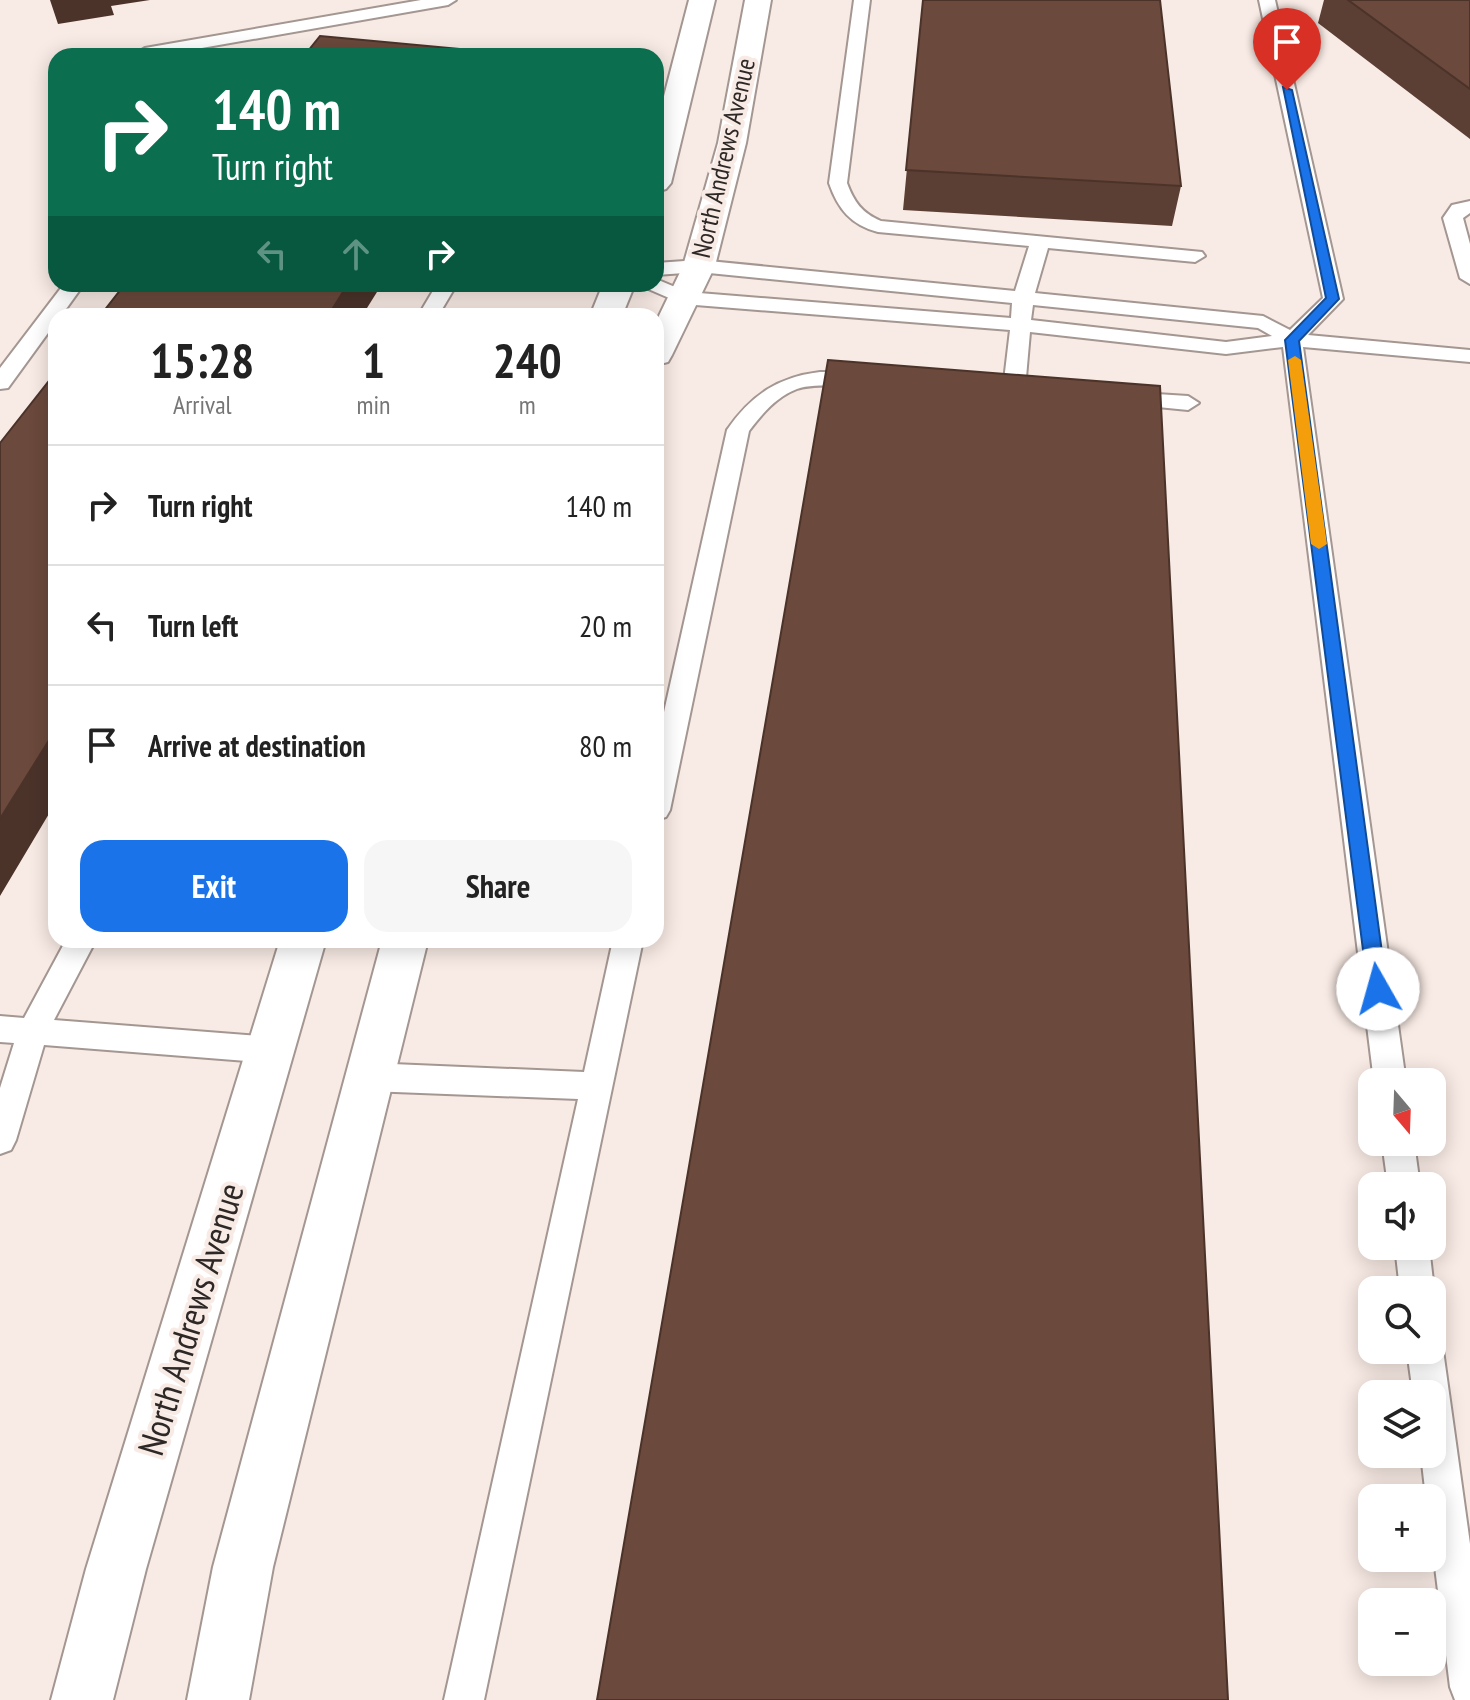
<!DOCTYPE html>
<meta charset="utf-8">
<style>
:root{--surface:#fff;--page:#f6f6f6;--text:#222;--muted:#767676;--line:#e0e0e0;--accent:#1a73e8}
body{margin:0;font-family:"PT Sans Narrow",sans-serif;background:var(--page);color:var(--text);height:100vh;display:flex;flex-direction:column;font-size:30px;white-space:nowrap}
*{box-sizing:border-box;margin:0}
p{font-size:26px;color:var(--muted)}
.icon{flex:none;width:44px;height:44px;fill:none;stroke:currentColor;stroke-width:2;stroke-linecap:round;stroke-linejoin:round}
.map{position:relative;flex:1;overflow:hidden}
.drawer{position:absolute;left:48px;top:308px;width:616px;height:640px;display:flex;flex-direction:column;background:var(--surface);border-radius:24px;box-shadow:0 4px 20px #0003}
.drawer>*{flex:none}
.hud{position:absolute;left:48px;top:48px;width:616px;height:244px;border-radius:24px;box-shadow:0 4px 20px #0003;background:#0b6e4f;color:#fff;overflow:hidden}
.needle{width:52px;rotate:161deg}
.tools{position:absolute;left:1358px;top:1068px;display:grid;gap:16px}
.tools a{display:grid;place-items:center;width:88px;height:88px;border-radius:16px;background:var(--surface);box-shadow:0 4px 20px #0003;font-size:40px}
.pin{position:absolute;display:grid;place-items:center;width:68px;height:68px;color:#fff;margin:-82px -34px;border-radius:50% 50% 50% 0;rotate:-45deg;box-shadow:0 0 8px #0007}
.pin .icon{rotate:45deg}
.me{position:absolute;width:88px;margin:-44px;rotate:353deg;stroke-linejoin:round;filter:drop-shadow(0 0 6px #0008)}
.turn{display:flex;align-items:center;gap:28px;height:168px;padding:0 32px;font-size:36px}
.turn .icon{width:104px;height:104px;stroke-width:2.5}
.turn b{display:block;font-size:56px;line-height:68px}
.lanes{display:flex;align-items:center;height:76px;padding:0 32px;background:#0003;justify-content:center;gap:40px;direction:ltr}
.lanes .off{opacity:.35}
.eta{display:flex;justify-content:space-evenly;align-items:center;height:136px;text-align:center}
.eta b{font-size:48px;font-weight:600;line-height:56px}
.primary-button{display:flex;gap:16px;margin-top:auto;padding:16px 32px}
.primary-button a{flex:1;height:92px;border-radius:24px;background:var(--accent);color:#fff;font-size:32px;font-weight:600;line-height:92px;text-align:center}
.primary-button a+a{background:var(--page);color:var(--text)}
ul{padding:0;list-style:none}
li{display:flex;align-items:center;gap:24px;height:120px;padding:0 32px;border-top:2px solid var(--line)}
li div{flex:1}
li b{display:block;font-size:30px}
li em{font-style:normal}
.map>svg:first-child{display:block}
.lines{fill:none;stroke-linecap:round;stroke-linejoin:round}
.service-casing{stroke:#a49691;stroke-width:4}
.tertiary-casing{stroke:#a49691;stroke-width:4}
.service{fill:#fff;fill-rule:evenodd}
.tertiary{fill:#fff;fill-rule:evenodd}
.wall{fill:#5c3f34}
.shaded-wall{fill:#4b332a}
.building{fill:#6b493c;stroke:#4b332a;stroke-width:2}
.route{fill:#1a73e8;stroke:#114b97;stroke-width:2}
.slow{fill:#f59e0b}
.labels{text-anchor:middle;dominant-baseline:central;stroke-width:8;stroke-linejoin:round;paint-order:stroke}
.far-street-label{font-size:26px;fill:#2d2826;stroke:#f8eae4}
.near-street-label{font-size:36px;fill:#2d2826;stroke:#f8eae4}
</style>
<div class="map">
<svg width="1470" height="1700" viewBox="0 0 1470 1700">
<rect width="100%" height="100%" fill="#f8eae4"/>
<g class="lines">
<defs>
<path id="service" d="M421 0H456L448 5 156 56H139L137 53 145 48Z
M854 0H870L847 183C854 202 862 213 881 221L1202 252 1205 256 1195 262 1048 248 1035 293 1263 316 1290 330 1323 298 1259 0H1275L1343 299 1308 335 1470 350V362L1303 347 1406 1082H1374L1283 347 1226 354 1030 332 1025 389 1014 395 1003 389 1010 330 683 304 646 288 643 284H656V279L687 292 1011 318 1012 303 699 272 656 275V263L699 260 1015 291 1029 246 878 232C851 225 838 209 829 183ZM1033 305 1258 328 1272 336 1226 342 1031 320Z
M1470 201V213L1463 218 1470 244V284L1460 278 1443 218 1452 205Z
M64 284H84L61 316H56V322L8 388 0 389V368Z
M437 284H457L438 316H418Z
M820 372H860L871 378C860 391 816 381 797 389 776 397 762 414 749 431L670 810 666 817 656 820V748L727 430C751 395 778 377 820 372Z
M1125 392 1188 396 1199 403 1188 410 1117 403 1114 398 1117 393Z
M66 940H96L54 1020 271 1037 282 1041 286 1050 282 1059 271 1063 44 1045 16 1140 11 1150 0 1154V1088L14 1043 0 1042V1016L24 1018Z
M613 940H643L484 1700H444L578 1099 369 1091 358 1087 353 1077 358 1067 369 1063 584 1072Z
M1382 1142H1414L1420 1186H1388Z
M1395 1246H1429L1434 1290 1432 1295V1290H1400Z
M1432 1336 1437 1338 1443 1350 1470 1544V1700H1455L1450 1687 1432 1543V1498H1426L1421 1454H1432V1394H1413L1407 1350H1432Z"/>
<path id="tertiary" d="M689 0H715L671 183 666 189 656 192V127Z
M745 0H771L746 143 715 266 672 355 668 362 656 365V322L683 266 718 143Z
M603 284H635L622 316H590Z
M280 940H326L146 1569 113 1700H51L86 1569Z
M382 940H428L273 1567 249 1700H187L213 1567Z"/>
</defs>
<use href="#service" class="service-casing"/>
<use href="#tertiary" class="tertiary-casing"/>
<use href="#service" class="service"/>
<use href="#tertiary" class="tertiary"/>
</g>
<path class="wall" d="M923 0 1181 186 1172 226 903 210Z
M1324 0H1470V139L1318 23Z"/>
<path class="shaded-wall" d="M50 0H150L111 6 114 15 58 24Z
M348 284H382L362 316H328Z
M56 729V802L0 896V819Z"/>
<path class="building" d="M923 0H1160L1181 186 906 170Z
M1348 0H1470V89Z
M320 36 493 52 490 56H304Z
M125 284H348L328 316H100Z
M828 360 1160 386 1228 1700H597Z
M56 372V729L0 819V443Z"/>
<path class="route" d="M1283 87 1292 90 1339 299 1299 341 1387 989 1384 995H1371L1368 989 1285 340 1326 298Z"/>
<path class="slow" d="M1295 356 1301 360 1327 544 1319 549 1311 544 1288 360Z"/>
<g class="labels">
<g class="far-street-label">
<text transform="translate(723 158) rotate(-77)">North Andrews Avenue</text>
</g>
<g class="near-street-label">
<text transform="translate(190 1319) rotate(-73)">North Andrews Avenue</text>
</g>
</g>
</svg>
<div class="tools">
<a><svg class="needle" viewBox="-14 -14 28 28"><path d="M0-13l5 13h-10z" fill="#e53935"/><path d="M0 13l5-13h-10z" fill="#767676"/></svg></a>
<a><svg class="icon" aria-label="sound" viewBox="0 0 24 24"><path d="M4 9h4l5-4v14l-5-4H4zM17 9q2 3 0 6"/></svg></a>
<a><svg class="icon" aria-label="search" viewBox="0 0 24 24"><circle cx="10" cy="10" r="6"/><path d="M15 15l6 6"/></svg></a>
<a><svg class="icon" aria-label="layers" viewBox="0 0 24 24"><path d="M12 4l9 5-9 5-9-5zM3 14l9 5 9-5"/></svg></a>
<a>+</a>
<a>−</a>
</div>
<div class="pin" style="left:1287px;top:90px;background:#d93025"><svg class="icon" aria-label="arrive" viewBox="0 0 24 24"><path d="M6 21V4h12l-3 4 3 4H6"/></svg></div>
<svg class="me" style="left:1378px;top:989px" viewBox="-20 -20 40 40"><circle r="19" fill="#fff"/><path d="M0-13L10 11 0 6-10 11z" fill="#1a73e8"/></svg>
<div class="hud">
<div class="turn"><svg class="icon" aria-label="right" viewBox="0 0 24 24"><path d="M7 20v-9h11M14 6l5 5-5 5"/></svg><div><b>140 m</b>Turn right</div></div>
<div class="lanes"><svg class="icon off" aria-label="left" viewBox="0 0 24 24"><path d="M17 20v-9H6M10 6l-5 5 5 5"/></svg><svg class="icon off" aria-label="ahead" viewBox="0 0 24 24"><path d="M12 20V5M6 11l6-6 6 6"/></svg><svg class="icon" aria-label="right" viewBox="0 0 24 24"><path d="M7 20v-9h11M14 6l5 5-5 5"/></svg></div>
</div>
<section class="drawer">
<div class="eta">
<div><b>15:28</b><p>Arrival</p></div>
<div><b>1</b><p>min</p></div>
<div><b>240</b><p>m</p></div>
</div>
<ul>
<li><svg class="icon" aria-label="right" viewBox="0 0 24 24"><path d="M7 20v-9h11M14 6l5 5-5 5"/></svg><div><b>Turn right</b></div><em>140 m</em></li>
<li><svg class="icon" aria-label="left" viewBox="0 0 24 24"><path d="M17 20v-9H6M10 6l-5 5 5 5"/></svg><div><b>Turn left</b></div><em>20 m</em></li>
<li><svg class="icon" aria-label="arrive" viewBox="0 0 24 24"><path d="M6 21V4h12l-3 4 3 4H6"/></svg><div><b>Arrive at destination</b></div><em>80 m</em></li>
</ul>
<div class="primary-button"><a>Exit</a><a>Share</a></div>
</section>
</div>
